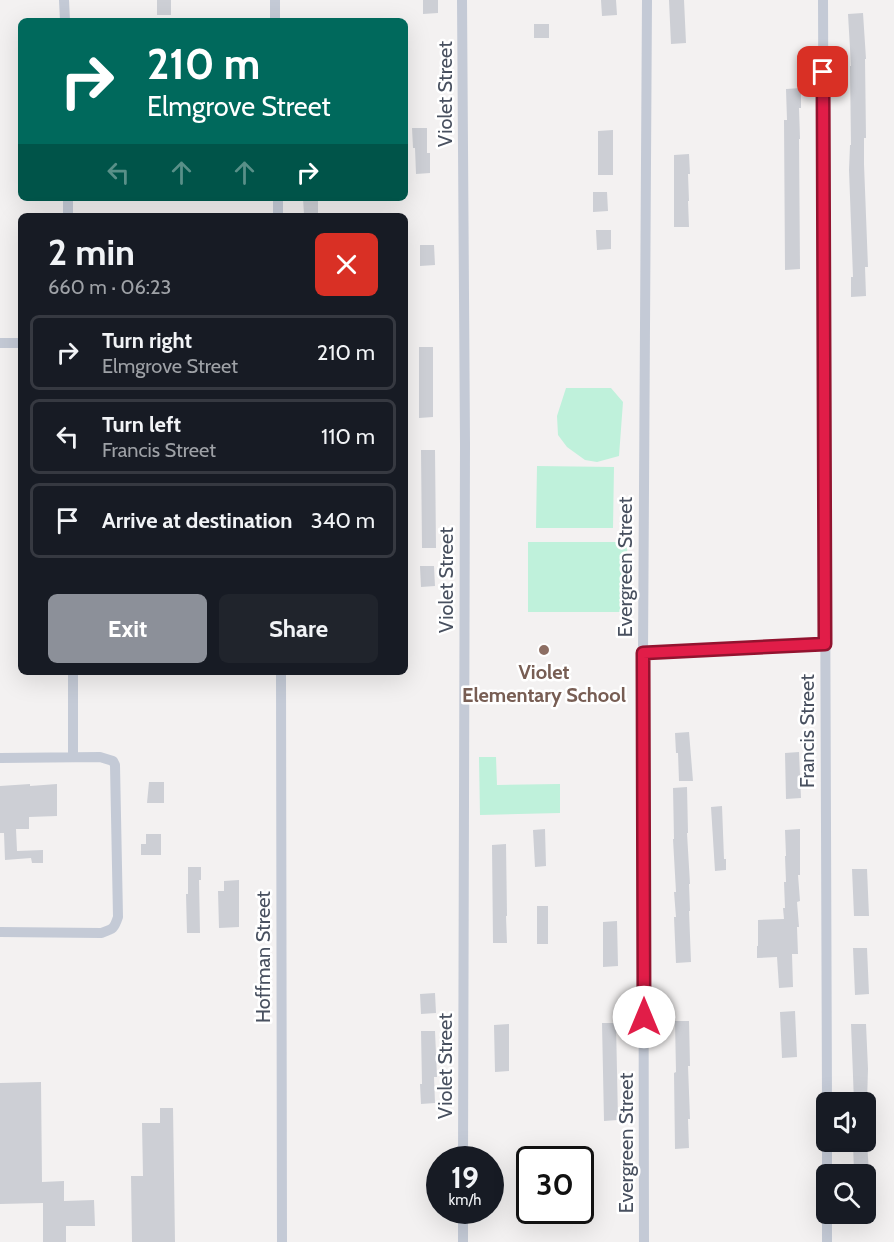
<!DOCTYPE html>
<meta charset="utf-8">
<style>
:root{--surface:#171b24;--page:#20242c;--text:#f1f3f6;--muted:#9ea1a6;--line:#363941;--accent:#8c9099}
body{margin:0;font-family:Cabin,sans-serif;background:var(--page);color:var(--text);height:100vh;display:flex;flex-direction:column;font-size:22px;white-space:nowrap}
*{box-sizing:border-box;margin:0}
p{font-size:20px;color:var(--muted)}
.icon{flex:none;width:33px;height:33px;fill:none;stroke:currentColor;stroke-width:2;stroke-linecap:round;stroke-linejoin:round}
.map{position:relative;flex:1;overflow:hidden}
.panel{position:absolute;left:18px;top:213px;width:390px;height:462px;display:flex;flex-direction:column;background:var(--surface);border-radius:9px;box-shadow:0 6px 24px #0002}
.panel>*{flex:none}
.guide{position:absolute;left:18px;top:18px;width:390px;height:183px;border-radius:9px;box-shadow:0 6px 24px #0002;background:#00695c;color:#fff;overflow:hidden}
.fabs{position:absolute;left:816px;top:1092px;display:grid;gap:12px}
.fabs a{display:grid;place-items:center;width:60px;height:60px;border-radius:9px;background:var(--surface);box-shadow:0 6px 24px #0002;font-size:30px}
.speed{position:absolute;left:426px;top:1146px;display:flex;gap:12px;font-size:30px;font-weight:700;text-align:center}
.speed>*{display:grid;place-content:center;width:78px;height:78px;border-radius:50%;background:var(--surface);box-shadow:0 6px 24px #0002;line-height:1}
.speed small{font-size:15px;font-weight:400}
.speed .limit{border:3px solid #111;border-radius:9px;background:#fff;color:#111}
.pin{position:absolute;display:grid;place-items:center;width:51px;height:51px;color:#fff;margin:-26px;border-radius:12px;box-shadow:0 3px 9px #0006}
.me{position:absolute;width:66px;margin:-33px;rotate:0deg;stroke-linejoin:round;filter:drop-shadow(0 0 4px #0008)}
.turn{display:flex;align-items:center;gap:21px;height:126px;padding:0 30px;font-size:27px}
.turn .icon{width:78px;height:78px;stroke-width:2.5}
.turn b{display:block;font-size:42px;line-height:51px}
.lanes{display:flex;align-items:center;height:57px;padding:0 30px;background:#0003;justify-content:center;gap:30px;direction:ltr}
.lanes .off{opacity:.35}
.round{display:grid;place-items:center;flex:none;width:63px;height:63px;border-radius:9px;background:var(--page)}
.head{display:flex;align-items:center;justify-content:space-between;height:102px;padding:0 30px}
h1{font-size:36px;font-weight:700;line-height:45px}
.primary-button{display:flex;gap:12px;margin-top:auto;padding:12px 30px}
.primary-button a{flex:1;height:69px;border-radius:9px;background:var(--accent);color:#fff;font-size:24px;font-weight:700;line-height:69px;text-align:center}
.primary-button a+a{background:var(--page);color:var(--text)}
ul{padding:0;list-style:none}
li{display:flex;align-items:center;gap:18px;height:75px;margin:0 12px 9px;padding:0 18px;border:3px solid var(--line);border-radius:9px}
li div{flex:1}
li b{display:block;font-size:22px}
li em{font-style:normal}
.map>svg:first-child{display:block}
.green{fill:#bff1db}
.building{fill:#cdcfd5}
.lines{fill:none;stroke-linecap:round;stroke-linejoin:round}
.street{stroke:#c4cad6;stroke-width:10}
.route-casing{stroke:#92132f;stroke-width:15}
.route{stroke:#e11d48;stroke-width:10}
.education-dot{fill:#8d6e63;stroke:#fff;stroke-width:2}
.labels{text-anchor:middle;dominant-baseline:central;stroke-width:5;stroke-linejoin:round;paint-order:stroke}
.street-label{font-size:20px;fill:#48505f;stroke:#fff}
.education-label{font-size:20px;font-weight:bold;fill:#785e54;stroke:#fff}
</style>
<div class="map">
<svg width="894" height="1242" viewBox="0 0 894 1242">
<rect width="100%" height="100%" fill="#f3f1f1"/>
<path class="green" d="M566 388H611L623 402 619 456 597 462 585 460 567 447 558 435 557 416Z
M537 466 614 467 613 528H536Z
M528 542H627L628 612H528Z
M479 757H496L497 785 560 784V813L480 815Z"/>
<path class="building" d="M157 0H171V15H157Z
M423 0H438V13L423 14Z
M601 0H616L617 15 602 16Z
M669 0H684L686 43 671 44Z
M863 13 866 59H865L866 138H864V164L868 267H865L866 296 851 297V277H853L849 170 850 145H851L850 66H851L848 14Z
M534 24H549V38H534Z
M801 88V108H799L800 139H799L800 269 785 270 784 120H787L786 89Z
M412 128H427V153H430V173L416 174 415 148H413Z
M613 130V175H598V131Z
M689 154 690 174H688L689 201H688L689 227H674V155Z
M593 192H607L608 211 593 212Z
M303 198H318V215H304Z
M596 230H611V249L597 250Z
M420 245H434L435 265 420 266Z
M419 347H433V417L419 418Z
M421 450H435L436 548H422Z
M420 566H434L435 586 421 587Z
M689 732 693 781H679L678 753H676L675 733Z
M799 752 801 798 786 799 785 753Z
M149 782H164V803H147Z
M30 784V786L57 784V816L29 817V829H16L17 851 43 850V863H32L31 858 5 860 4 833H0V786Z
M687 787 688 833H687L690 884H689L690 911H689L691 962 676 963 674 917H676L674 892H676L673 839H674L673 788Z
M722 806 724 859H726V870L715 871 711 807Z
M545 829 546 866 535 867 533 830Z
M800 829V875H798L800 901 797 902 799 927H797L798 954H792L793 987 779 988 777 957 757 958V946H758V920L784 919 783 908H785L784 882H786L785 856H786L785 830Z
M146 834H161V855H141V844H146Z
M506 844 507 916H506L507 943H493L492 845Z
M188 867H201V880H199L200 933H187L186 894H188Z
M852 869H867L869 916H854Z
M239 880V927L219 928 218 891H224V881Z
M537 906H548V944H537Z
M617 921 618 966 603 967V922Z
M853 948H867L869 994 855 995Z
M435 993 436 1013 421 1014 420 994Z
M795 1011 797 1057 782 1058 780 1012Z
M675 1021H689L690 1066H688L690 1119H688L689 1148 675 1149 674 1073 676 1072Z
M602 1023H616L618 1120 604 1121Z
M509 1024V1071L495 1072 494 1025Z
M851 1024H866L868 1069 867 1102H854Z
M421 1031H435L437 1077H434L435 1103 421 1104 420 1084H422Z
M41 1082 42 1182 64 1181V1201L94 1200 95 1226H66V1242H43V1203L0 1204V1083Z
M160 1108H173L175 1242H132L131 1176H143L142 1123H160Z
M853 1142H867L869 1173 854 1174Z"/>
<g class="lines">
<path class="street" d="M64 0 65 21
M275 0V21
M462 0 465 444 463 1160
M823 0 827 1102
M68 198V216
M278 198V216
M0 343H21
M643 653 825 644
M73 672V757
M281 672 282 1242
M0 758 100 757 113 761 115 765 118 917C114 929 113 929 101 933L0 932
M827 1142V1174
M827 1214V1242
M463 1242V1210
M644 1242 643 653 647 0"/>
</g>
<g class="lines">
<defs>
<path id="route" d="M644 1017 643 653 825 644 823 72"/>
</defs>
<use href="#route" class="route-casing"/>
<use href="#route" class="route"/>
</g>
<circle class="education-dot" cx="544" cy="650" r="6"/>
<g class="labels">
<g class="street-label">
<text transform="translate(445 94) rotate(-90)">Violet Street</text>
<text transform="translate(625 567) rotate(-90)">Evergreen Street</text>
<text transform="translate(446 580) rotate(-90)">Violet Street</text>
<text transform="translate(807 731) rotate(-90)">Francis Street</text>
<text transform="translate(263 957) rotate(-90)">Hoffman Street</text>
<text transform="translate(445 1066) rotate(-90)">Violet Street</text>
<text transform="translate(626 1143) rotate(-90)">Evergreen Street</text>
</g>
<g class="education-label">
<text x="544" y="672">Violet<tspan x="544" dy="23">Elementary School</tspan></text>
</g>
</g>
</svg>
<div class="fabs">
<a><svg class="icon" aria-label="sound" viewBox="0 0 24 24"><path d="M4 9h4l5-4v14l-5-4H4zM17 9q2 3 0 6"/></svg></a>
<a><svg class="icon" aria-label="search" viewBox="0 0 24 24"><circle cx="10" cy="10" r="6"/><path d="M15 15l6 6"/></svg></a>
</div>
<div class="speed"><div>19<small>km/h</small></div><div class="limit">30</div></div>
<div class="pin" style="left:823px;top:72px;background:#d93025"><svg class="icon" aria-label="arrive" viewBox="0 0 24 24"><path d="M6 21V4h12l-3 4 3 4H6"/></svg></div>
<svg class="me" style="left:644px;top:1017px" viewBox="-20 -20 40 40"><circle r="19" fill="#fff"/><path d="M0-13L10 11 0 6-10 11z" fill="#e11d48"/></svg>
<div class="guide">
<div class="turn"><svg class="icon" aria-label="right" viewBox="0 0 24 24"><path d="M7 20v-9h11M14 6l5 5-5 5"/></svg><div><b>210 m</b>Elmgrove Street</div></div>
<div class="lanes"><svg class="icon off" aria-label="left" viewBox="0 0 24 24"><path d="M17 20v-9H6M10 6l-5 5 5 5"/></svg><svg class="icon off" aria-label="ahead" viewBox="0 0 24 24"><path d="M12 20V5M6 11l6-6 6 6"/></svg><svg class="icon off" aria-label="ahead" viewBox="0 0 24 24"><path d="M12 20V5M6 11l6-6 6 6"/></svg><svg class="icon" aria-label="right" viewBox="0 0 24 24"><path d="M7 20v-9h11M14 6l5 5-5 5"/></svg></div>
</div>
<section class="panel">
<div class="head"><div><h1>2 min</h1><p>660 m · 06:23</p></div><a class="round" style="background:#d93025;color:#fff"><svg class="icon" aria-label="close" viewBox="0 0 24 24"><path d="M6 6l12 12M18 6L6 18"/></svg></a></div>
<ul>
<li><svg class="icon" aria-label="right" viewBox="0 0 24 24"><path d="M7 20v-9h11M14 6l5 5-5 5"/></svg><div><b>Turn right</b><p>Elmgrove Street</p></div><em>210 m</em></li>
<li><svg class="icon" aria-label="left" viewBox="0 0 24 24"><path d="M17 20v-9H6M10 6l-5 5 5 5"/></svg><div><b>Turn left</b><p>Francis Street</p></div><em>110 m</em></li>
<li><svg class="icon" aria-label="arrive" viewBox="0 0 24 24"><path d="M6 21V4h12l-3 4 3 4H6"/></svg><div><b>Arrive at destination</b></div><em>340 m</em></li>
</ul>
<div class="primary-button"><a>Exit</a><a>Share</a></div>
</section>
</div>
